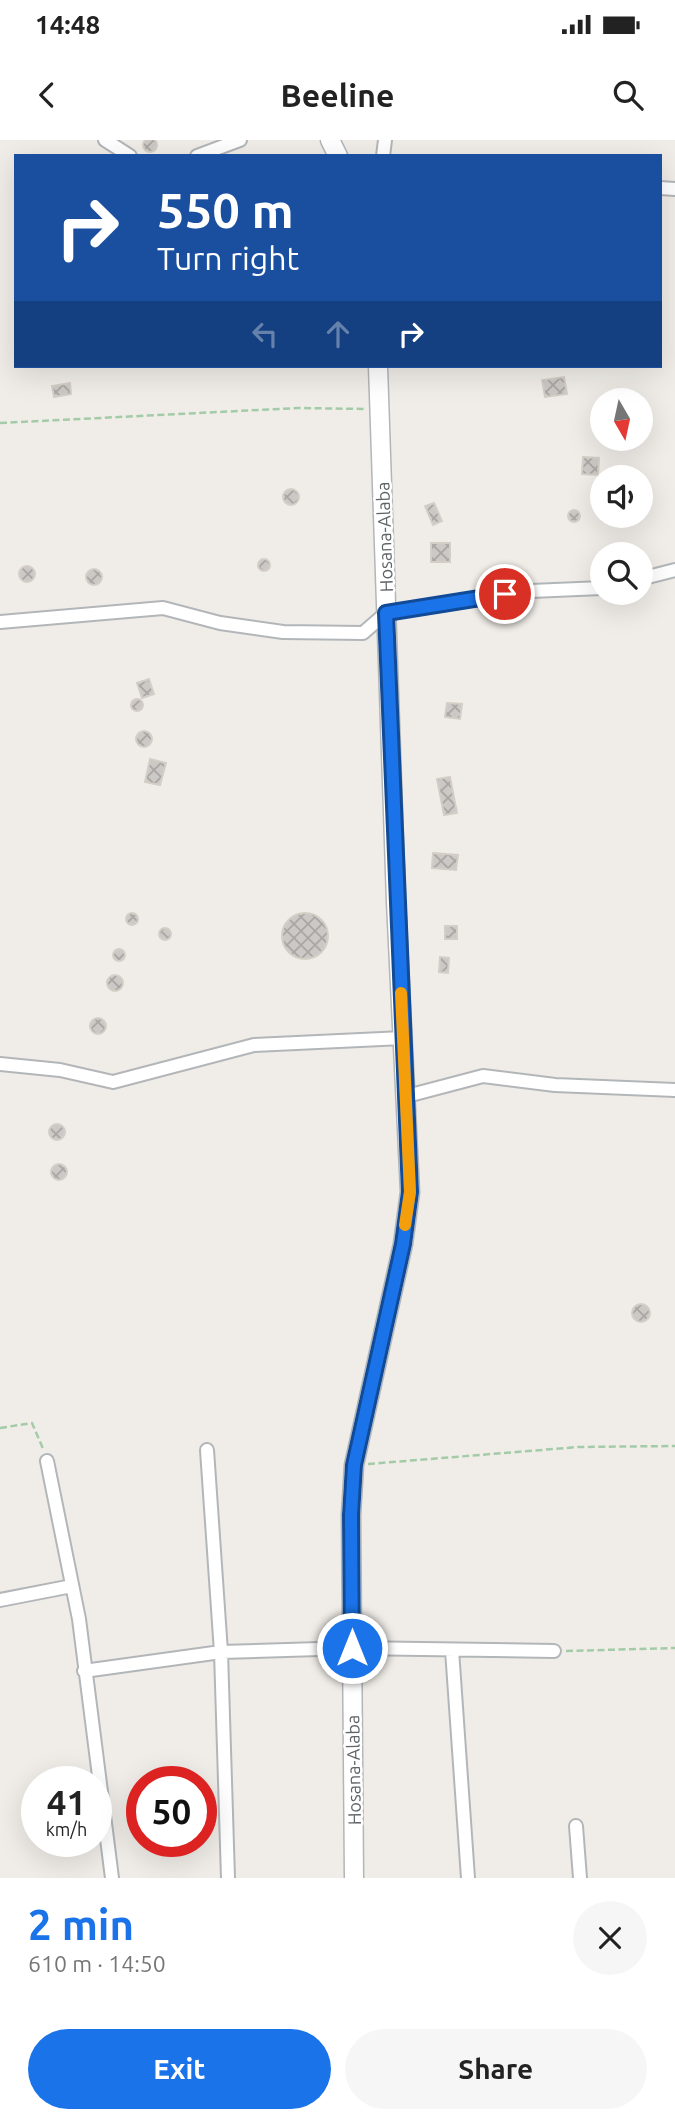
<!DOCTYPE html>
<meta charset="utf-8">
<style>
:root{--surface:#fff;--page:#f6f6f6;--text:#222;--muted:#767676;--accent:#1a73e8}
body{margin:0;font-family:Ubuntu,sans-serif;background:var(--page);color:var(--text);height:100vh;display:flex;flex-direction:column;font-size:26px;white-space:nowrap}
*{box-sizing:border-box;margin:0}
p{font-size:23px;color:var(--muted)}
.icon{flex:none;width:38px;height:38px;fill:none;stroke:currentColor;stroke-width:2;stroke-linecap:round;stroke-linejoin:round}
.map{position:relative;height:1738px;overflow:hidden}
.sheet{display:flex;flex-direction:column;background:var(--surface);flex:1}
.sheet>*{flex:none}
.banner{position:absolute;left:14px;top:14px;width:648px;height:214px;border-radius:0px;box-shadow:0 7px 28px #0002;background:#1a4fa0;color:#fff;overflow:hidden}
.needle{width:46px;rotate:171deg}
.controls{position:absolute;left:590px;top:248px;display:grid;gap:14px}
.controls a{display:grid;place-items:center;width:63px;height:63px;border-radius:50%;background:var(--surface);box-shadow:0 7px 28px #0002;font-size:35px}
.speed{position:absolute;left:21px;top:1626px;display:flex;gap:14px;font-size:35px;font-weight:700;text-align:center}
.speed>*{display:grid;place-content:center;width:91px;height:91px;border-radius:50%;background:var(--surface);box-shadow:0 7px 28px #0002;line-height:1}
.speed small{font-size:18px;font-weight:400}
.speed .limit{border:10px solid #d22;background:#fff;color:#111}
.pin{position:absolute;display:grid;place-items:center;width:60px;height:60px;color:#fff;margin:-30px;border:4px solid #fff;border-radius:50%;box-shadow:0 2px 7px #0007}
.me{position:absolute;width:77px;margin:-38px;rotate:0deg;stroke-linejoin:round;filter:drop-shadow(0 0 5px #0008)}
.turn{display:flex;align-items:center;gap:24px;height:147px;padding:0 28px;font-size:32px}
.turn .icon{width:91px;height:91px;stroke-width:2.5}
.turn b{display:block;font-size:49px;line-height:60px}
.lanes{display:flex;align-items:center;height:66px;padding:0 28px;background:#0003;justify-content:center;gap:35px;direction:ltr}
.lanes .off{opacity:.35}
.round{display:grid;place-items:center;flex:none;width:74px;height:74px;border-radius:37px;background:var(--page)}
.headline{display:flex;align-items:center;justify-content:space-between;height:119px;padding:0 28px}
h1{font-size:42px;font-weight:700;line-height:52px;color:var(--accent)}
.button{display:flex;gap:14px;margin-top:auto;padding:14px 28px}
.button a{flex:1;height:80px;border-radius:42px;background:var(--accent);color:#fff;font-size:28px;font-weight:700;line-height:80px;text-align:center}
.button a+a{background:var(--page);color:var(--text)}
.status{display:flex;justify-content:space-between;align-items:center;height:49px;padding:0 35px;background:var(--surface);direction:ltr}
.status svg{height:19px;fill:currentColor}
header{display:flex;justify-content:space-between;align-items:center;height:91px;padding:0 28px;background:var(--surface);font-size:32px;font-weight:700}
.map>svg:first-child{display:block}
.building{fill:url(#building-cross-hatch);stroke:#d5cec7;stroke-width:2}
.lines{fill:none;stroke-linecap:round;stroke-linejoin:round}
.minor-casing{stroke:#b3b6b9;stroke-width:16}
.secondary-casing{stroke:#b2b6b9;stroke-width:21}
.path{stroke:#a4cba8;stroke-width:2.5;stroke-dasharray:7 3.5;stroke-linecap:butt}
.minor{stroke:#fff;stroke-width:12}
.secondary{stroke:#fff;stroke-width:18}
.route-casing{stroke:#114b97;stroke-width:18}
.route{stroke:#1a73e8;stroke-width:12}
.slow{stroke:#f59e0b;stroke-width:12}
.labels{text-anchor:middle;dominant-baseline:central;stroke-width:5;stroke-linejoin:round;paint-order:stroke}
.street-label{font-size:18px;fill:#5f6467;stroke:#fff}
</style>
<div class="status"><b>14:48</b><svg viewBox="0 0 49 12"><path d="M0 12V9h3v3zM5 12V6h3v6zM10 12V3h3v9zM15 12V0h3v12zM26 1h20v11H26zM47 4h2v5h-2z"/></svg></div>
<header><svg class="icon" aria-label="back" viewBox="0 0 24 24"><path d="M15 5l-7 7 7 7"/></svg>Beeline<svg class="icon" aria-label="search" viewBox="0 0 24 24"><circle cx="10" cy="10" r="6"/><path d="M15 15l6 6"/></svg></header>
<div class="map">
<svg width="675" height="1738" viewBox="0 0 675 1738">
<defs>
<pattern id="building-cross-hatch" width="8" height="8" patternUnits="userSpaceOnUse" patternTransform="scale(1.75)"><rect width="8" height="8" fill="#ccc8c5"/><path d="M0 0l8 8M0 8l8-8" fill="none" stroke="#a9a6a4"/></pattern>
</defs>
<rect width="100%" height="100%" fill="#f0ede8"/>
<path class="building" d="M143 5a7 7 0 1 1 14 0a7 7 0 1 1-14 0Z
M564 237 567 254 545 257 542 240Z
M70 243 71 254 54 257 52 246Z
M583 317 599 318 598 335 582 334Z
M283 357a8 8 0 1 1 16 0a8 8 0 1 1-16 0Z
M434 363 442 381 433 385 425 366Z
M568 376a6 6 0 1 1 12 0a6 6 0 1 1-12 0Z
M431 403H450V422H431Z
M258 425a6 6 0 1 1 12 0a6 6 0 1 1-12 0Z
M19 434a8 8 0 1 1 16 0a8 8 0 1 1-16 0Z
M86 437a8 8 0 1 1 16 0a8 8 0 1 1-16 0Z
M149 539 154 554 142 558 137 543Z
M131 565a6 6 0 1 1 12 0a6 6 0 1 1-12 0Z
M447 563 462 564 460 579 445 577Z
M136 599a8 8 0 1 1 16 0a8 8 0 1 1-16 0Z
M150 619 166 623 160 645 145 642Z
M450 637 457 673 444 675 437 639Z
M433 713 458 715 456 730 432 728Z
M282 796a23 23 0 1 1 46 0a23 23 0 1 1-46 0Z
M126 779a6 6 0 1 1 12 0a6 6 0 1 1-12 0Z
M445 786H457V799H445Z
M159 794a6 6 0 1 1 12 0a6 6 0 1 1-12 0Z
M113 815a6 6 0 1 1 12 0a6 6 0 1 1-12 0Z
M440 817 449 818 448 833 439 832Z
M107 843a8 8 0 1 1 16 0a8 8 0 1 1-16 0Z
M90 886a8 8 0 1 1 16 0a8 8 0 1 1-16 0Z
M49 992a8 8 0 1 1 16 0a8 8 0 1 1-16 0Z
M51 1032a8 8 0 1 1 16 0a8 8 0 1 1-16 0Z
M632 1173a9 9 0 1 1 18 0a9 9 0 1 1-18 0Z"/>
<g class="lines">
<defs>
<path id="minor" d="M105 0 130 16
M197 16 240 0
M383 16 385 0
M660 48 675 49
M640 439 675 430
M0 482 163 468 220 483 283 492 363 493 386 473 531 451 602 448
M0 924 60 930 113 942 254 905 403 898
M407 956 483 936 555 945 675 950
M207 1310 221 1512 228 1738
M47 1321 79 1479 112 1738
M0 1460 72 1446
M452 1510 468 1738
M84 1531 221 1512 352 1508 554 1511
M576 1686 580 1738"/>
<path id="secondary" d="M330 0 338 16
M354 1738 351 1375 354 1325 403 1104 410 1052 396 762 378 226"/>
</defs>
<use href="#minor" class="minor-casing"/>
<use href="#secondary" class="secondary-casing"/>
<path class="path" d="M0 283 298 268 366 269
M0 1288 32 1283 44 1311
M368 1324 578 1307 675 1306
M566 1511 675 1508"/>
<use href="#minor" class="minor"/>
<use href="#secondary" class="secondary"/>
</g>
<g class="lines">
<defs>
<path id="route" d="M352 1508 351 1375 354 1325 403 1104 410 1052 386 473 505 454"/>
</defs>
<use href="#route" class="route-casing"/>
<use href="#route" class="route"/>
<path class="slow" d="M401 853 410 1052 405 1085"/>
</g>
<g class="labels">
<g class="street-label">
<text transform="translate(384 397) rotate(-92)">Hosana-Alaba</text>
<text transform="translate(353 1630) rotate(-91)">Hosana-Alaba</text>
</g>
</g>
</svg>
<div class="controls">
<a><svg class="needle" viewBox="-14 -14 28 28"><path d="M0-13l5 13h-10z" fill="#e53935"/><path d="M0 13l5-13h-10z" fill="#767676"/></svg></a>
<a><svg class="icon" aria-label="sound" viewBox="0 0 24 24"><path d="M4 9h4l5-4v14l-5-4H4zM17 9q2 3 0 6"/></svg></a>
<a><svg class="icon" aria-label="search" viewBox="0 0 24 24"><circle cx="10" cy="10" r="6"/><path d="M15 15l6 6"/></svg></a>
</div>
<div class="speed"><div>41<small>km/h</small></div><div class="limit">50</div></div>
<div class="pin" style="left:505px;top:454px;background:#d93025"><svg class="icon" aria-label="arrive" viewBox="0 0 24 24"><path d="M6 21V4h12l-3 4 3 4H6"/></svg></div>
<svg class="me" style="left:352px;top:1508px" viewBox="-20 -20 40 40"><circle r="17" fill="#1a73e8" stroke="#fff" stroke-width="3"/><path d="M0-11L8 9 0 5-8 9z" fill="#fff"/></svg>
<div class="banner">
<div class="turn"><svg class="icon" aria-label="right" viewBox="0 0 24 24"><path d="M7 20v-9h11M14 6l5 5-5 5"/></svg><div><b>550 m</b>Turn right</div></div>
<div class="lanes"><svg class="icon off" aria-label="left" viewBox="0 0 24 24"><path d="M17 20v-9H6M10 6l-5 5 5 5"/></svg><svg class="icon off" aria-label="ahead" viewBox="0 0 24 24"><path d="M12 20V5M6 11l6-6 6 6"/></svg><svg class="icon" aria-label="right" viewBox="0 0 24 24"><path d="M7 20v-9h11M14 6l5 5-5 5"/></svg></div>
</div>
</div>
<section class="sheet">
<div class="headline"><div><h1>2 min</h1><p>610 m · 14:50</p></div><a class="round"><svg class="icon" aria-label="close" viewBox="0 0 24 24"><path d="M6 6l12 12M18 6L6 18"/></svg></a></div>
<div class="button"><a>Exit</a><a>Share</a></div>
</section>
